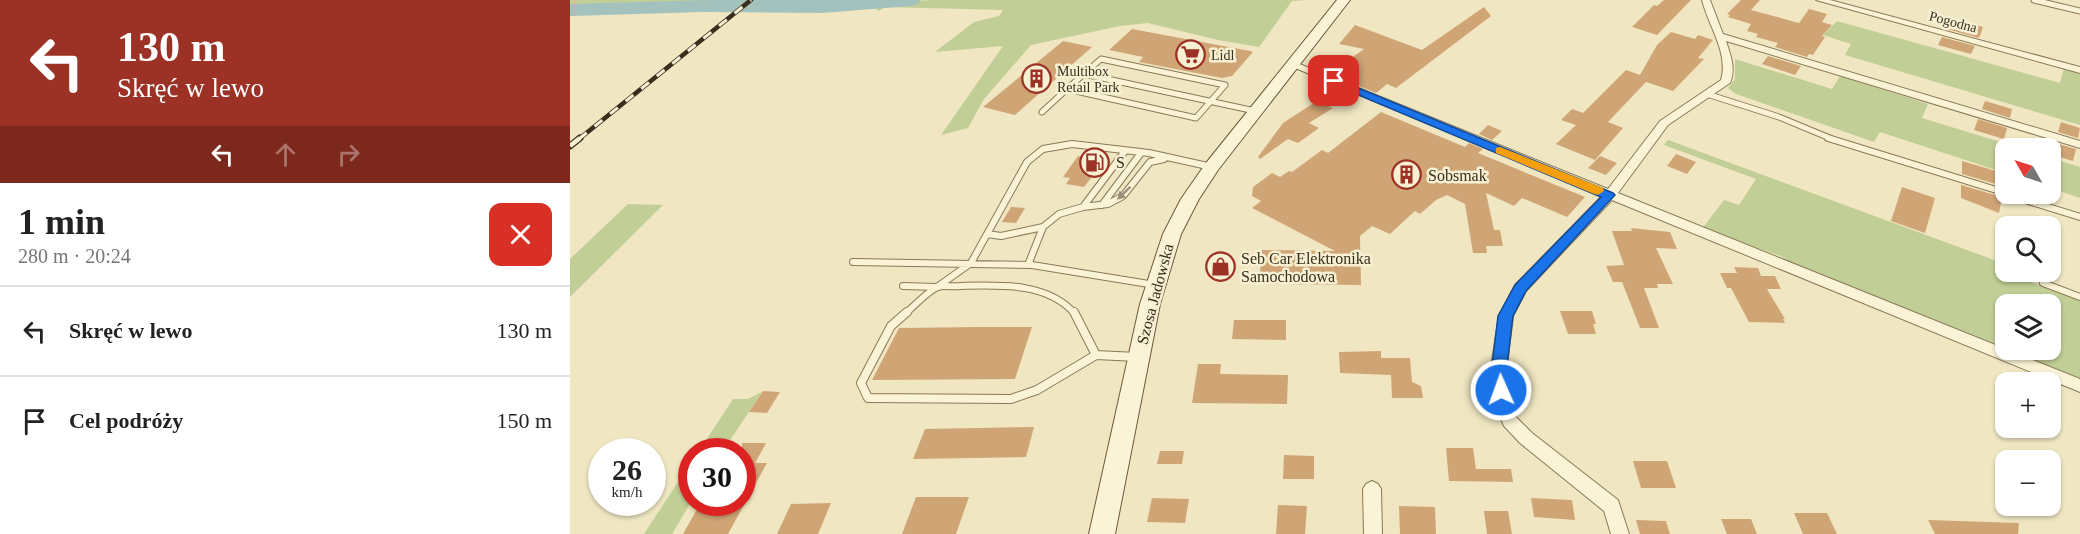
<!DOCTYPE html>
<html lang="pl">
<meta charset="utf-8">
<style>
:root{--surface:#fff;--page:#f6f6f6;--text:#222;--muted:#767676;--line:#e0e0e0}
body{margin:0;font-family:"Times New Roman",serif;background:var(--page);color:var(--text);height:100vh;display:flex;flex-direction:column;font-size:22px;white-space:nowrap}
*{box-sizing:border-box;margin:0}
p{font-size:20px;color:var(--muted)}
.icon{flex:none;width:33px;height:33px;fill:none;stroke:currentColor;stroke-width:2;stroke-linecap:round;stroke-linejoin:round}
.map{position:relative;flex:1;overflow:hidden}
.sheet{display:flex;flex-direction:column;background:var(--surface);width:570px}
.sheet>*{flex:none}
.hud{background:#9c3225;color:#fff;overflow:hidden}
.needle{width:39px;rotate:309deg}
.fabs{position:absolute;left:1425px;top:138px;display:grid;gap:12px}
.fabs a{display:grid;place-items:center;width:66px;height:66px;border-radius:12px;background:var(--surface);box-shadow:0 2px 4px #0004;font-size:30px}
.speed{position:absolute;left:18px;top:438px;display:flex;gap:12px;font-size:30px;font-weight:700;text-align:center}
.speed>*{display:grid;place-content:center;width:78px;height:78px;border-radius:50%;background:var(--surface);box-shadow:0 2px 4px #0004;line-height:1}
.speed small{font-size:15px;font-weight:400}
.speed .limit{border:9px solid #d22;background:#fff;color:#111}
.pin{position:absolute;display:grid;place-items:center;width:51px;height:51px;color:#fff;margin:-26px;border-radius:12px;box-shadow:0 3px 9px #0006}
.me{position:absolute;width:66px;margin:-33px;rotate:358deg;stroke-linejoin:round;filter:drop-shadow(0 0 4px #0008)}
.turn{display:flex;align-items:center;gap:21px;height:126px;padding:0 18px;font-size:27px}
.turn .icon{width:78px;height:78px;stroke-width:2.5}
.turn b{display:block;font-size:42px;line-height:51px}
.lanes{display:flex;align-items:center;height:57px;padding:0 18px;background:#0003;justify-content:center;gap:30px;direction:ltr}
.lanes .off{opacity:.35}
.round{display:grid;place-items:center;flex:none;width:63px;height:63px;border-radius:12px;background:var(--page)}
.headline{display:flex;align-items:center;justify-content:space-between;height:102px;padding:0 18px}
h1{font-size:36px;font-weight:800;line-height:45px}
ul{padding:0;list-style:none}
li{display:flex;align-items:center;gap:18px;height:90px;padding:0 18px;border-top:2px solid var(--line)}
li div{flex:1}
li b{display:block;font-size:22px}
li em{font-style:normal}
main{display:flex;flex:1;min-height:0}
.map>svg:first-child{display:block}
.green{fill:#c1ce95;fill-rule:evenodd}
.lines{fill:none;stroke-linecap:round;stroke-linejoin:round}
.river{fill:#a4c2bd;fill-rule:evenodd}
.building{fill:#d0a576}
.service-far2-casing{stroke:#8a7958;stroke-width:7}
.service-far1-casing{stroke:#8a7958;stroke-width:8}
.service-casing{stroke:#8a7958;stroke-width:10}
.minor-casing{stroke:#8a7958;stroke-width:2}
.secondary-casing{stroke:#6c593b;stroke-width:2}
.service-far2{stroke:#faf3d5;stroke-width:5}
.service-far1{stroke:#faf3d5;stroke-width:6}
.service{stroke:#faf3d5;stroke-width:8}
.minor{fill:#faf3d5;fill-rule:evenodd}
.secondary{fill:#faf3d5;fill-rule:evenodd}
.rail-far1-casing{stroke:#3a2e1d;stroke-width:4.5}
.rail-casing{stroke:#3a2e1d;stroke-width:7}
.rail-far1{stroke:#f7f0d2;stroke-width:3;stroke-dasharray:10;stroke-linecap:butt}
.rail{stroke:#f7f0d2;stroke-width:4.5;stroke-dasharray:13;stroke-linecap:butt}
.oneway{fill:#9a9079}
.route{fill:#1a73e8;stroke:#114b97;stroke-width:1.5}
.slow{fill:#f59e0b}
.labels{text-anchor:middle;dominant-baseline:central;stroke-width:5;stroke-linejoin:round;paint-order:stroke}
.far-street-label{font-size:14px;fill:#3a2e1d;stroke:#f7f0d2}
.far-poi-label{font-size:14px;fill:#3a2e1d;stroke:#f7f0d2;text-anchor:start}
.poi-label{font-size:16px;fill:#3a2e1d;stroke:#f7f0d2;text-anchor:start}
.street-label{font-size:16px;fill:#3a2e1d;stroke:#f7f0d2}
</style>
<main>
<section class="sheet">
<div class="hud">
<div class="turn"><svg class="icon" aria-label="left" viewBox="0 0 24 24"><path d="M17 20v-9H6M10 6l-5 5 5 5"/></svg><div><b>130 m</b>Skręć w lewo</div></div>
<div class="lanes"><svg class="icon" aria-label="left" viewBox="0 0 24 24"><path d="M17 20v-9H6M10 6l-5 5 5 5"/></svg><svg class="icon off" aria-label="ahead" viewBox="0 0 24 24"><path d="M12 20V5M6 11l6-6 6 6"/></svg><svg class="icon off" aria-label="right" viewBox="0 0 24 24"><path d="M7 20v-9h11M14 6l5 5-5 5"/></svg></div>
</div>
<div class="headline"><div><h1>1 min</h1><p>280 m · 20:24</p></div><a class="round" style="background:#d93025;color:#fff"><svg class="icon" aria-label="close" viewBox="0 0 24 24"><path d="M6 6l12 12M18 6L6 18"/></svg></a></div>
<ul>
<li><svg class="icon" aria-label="left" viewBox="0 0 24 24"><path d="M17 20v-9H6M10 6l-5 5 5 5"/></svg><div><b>Skręć w lewo</b></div><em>130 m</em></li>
<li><svg class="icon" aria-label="arrive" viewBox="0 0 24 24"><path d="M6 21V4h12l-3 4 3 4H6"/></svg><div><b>Cel podróży</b></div><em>150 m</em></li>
</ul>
</section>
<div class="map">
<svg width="1510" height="534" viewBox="0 0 1510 534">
<rect width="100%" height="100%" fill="#f0e7c2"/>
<path class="green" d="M0 0H164L0 5Z
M360 0H739L722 1 689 47 648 40 578 23 550 26 461 45 414 99 398 128 371 135 433 46 365 52 404 22 429 16 433 10 316 7 308 11 304 5Z
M1267 21 1490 83 1494 68 1510 72V125L1275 55 1281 44 1253 35Z
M1165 59 1262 89 1270 76 1358 104 1352 118 1450 148H1436L1435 173 1310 132 1304 142 1166 94 1158 88 1165 79Z
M1098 140 1435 264 1436 272H1456L1462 274 1461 282 1510 301V382L1221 263 1211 256 1132 229 1154 200 1169 205 1186 179 1094 145ZM1436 304H1480V350H1436Z
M1481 158 1510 167V198L1481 188Z
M58 204 93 205 0 297V259Z
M192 392 153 451H129L163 399H178Z
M121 462V502L102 534H74Z"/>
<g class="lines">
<path class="river" d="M137 0H351L348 4 341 6 252 13 133 12 0 16V4Z"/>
</g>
<path class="building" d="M1094 0H1121L1087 35 1062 27 1084 5 1087 6Z
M1171 0H1190L1181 10 1229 23 1239 9 1257 14 1252 22 1262 25 1252 36 1255 37 1243 55 1239 54 1237 57 1205 47 1208 43 1186 37 1188 34 1177 31 1181 24 1158 17 1160 15 1157 14Z
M914 7 921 16 826 88 817 84 806 93 772 79 783 71 770 66 794 49 769 44 785 25 852 50Z
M1381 21 1394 24 1396 22 1413 27 1409 38 1377 29Z
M562 29 680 51 683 52 662 76 652 78 569 62 573 57 539 50Z
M1101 32 1125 39 1128 35 1143 40 1128 58 1134 59 1103 91 1076 82 1038 122 1053 128 1025 160 986 144 1006 125 991 120 1002 109 1013 113 1056 70 1070 75 1087 45Z
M1372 37 1405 46 1401 54 1368 45Z
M493 41 522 47 445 115 413 107Z
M1198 56 1231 66 1225 75 1192 64Z
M747 101 763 108 739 123 749 128 728 143 718 139 690 159 688 157 713 123Z
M1415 101 1442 109 1440 118 1412 109Z
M811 112 895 147 899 143 913 149 908 153 1015 197 997 217 952 198 944 206 916 193 924 230H930L933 246H916L917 253H903L895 204 877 195 866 200 850 214 845 211 820 234 802 226 790 236 791 285 689 284 692 250 765 251 682 208 691 201 682 196 683 187 702 173 710 177 719 171 722 172 752 150 758 153Z
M1408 119 1437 128 1434 139 1404 130Z
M1491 122 1510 128 1508 138 1488 132Z
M918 125 932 131 922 140 909 134Z
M1485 143 1506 149 1503 161 1482 155Z
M1106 154 1126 162 1117 174 1097 166Z
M508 156 534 161 514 187 496 184 500 178 493 177Z
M1030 156 1047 163 1036 175 1018 168Z
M1392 161 1436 174V187L1392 174Z
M1391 185 1432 197 1429 213 1391 198Z
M1332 187 1365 198 1355 233 1321 221Z
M441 207 455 208 446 223 432 222Z
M1061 228 1100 232 1107 249 1086 248 1103 284H1087L1088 288H1074L1089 328H1070L1052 282H1043L1036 266 1054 265 1042 231H1062Z
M1164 267 1188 268 1191 276H1205L1211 289H1197L1215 319H1213L1215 323 1179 322 1161 288H1157L1150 273H1167Z
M990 311H1022L1026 324H1023L1026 334H998Z
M664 320H716V340L662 339Z
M409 327H462L445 379 302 380 329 328Z
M811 351V358H840L842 382 851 386 853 398H822L821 375 770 373 769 352Z
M628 364H651L650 374 718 375 717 404 622 403Z
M193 391 210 392 197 413 179 412Z
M464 427 456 457 343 459 355 429Z
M172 443H196L185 463H197L158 534H113L131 502H172Z
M876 448H903L906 469H941L943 482 879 481Z
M590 451H614L612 464H587Z
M714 455 744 456V479H713Z
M1063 461H1097L1106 488H1071Z
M346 497H399L386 534H332Z
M582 498 619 499 615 523 577 522Z
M961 498 1002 500 1005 520 964 517Z
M261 503 248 534H207L221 504Z
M708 505 737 506 735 534H706Z
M829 506 865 507 866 534H830Z
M914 511H938L942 534H917Z
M1224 513H1257L1267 534H1233Z
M1151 519H1181L1187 534H1157Z
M1066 520 1096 521 1100 534H1070Z
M1358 520 1449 523 1448 534H1365Z"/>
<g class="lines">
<defs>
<path id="service-far2" d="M1464 0 1510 11
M531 59 655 85 626 118 497 89Z
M514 74 685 111
M1137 94 1209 117 1262 139
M472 112 497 89"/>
<path id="service-far1" d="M1258 138 1436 193
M1436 194 1510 217
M532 205 571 153
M513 207 555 151
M417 234 431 236 473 227
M283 262 462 265 585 285
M458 265 473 227 489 214 513 207 538 204 553 196 580 162 594 159
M1473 283 1510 297
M333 286 367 287 401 263 457 162 473 149 502 144 579 153 642 167
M335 314C343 307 359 290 368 287 374 285 384 287 391 286 429 285 478 282 505 314"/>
<path id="service" d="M337 312 321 326 291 383 298 398 441 399 467 390 526 355
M504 312 526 355
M526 355 567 357"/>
<path id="minor" d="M1132 0H1140L1153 34 1510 141V148L1156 41C1161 56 1166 69 1160 83L1098 125 1048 193 1510 379V392L1042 200 956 291 943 316 936 374 942 407 946 417 962 433 1048 500 1059 534H1041L1034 511 950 443 934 426 926 407 920 374 929 316 945 285 1032 196 718 65 723 62 727 63 1038 189 1090 121 1151 80C1159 53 1138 25 1132 0Z
M1246 0H1260L1510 67V73Z
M802 481 808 484 811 489 812 534H794L793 489 796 484Z"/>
<path id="secondary" d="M767 0H780L648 170 629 199 611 234 590 304 545 534H519L570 304 593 234 611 199 636 163Z"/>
</defs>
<use href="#service-far2" class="service-far2-casing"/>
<use href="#service-far1" class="service-far1-casing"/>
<use href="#service" class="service-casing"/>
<use href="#minor" class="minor-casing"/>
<use href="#secondary" class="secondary-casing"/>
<use href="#service-far2" class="service-far2"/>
<use href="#service-far1" class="service-far1"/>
<use href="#service" class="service"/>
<use href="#minor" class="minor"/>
<use href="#secondary" class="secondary"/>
<defs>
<path id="rail-far1" d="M9 139 181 0"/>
<path id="rail" d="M0 146 10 138"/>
</defs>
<use href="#rail-far1" class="rail-far1-casing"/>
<use href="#rail" class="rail-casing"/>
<use href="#rail-far1" class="rail-far1"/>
<use href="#rail" class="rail"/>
</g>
<defs><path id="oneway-solid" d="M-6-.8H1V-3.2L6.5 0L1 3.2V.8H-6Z" transform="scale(1.5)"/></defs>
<use class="oneway" href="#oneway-solid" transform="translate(554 193) rotate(136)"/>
<path class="route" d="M764 78 1043 193 1045 195 956 291 943 316 936 374 939 390 936 395 931 397 925 395 921 374 928 316 945 285 1031 197 760 83V79Z"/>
<path class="slow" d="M930 147 1033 188 1034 191 1028 195 1024 194 926 153V148Z"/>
<defs>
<symbol id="supermarket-ring" viewBox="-11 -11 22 22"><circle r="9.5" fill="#f7f0d2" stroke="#9c3225" stroke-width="1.5"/><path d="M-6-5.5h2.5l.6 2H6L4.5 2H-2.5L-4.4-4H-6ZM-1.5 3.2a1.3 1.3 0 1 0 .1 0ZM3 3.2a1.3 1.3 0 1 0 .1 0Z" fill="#9c3225"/></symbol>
<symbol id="building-ring" viewBox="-11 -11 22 22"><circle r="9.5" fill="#f7f0d2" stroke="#9c3225" stroke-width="1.5"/><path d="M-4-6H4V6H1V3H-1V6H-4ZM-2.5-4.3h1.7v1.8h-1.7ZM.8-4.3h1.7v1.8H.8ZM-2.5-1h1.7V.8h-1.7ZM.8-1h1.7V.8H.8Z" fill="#9c3225"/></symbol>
<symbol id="fuel-ring" viewBox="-11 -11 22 22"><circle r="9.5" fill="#f7f0d2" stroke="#9c3225" stroke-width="1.5"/><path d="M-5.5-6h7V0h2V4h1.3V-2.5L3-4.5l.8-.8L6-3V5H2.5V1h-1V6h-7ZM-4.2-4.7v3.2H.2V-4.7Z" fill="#9c3225"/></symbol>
<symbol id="shop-ring" viewBox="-11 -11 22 22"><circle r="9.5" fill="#f7f0d2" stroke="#9c3225" stroke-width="1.5"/><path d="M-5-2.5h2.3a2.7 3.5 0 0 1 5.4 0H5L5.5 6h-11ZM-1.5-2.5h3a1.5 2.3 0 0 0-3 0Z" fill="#9c3225"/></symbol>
</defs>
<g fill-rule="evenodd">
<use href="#supermarket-ring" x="604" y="38" width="33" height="33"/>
<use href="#building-ring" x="450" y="62" width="33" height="33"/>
<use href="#fuel-ring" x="508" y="146" width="33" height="33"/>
<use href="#building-ring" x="820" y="158" width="33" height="33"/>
<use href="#shop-ring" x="634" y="250" width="33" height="33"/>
</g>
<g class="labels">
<g class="far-street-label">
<text transform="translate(1383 22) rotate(15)">Pogodna</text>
</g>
<g class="far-poi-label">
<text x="641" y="55">Lidl</text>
<text x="487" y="71">Multibox<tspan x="487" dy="16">Retail Park</tspan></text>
</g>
<g class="poi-label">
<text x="546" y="162">S</text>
<text x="858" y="175">Sobsmak</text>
<text x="671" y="258">Seb Car Elektronika<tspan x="671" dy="18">Samochodowa</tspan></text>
</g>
<g class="street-label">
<text transform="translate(585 294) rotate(-75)">Szosa Jadowska</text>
</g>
</g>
</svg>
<div class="fabs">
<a><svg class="needle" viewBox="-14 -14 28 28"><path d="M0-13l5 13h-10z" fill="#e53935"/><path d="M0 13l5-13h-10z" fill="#767676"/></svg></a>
<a><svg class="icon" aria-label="search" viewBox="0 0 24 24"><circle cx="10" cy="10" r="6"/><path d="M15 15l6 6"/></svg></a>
<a><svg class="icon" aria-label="layers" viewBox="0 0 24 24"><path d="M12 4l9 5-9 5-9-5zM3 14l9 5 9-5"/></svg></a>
<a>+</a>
<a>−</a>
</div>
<div class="speed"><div>26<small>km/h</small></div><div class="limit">30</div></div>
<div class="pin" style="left:764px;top:81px;background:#d93025"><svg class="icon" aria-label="arrive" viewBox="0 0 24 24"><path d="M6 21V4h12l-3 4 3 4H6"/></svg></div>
<svg class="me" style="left:931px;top:390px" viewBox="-20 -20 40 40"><circle r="17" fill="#1a73e8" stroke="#fff" stroke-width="3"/><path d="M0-11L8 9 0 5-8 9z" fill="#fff"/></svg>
</div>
</main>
